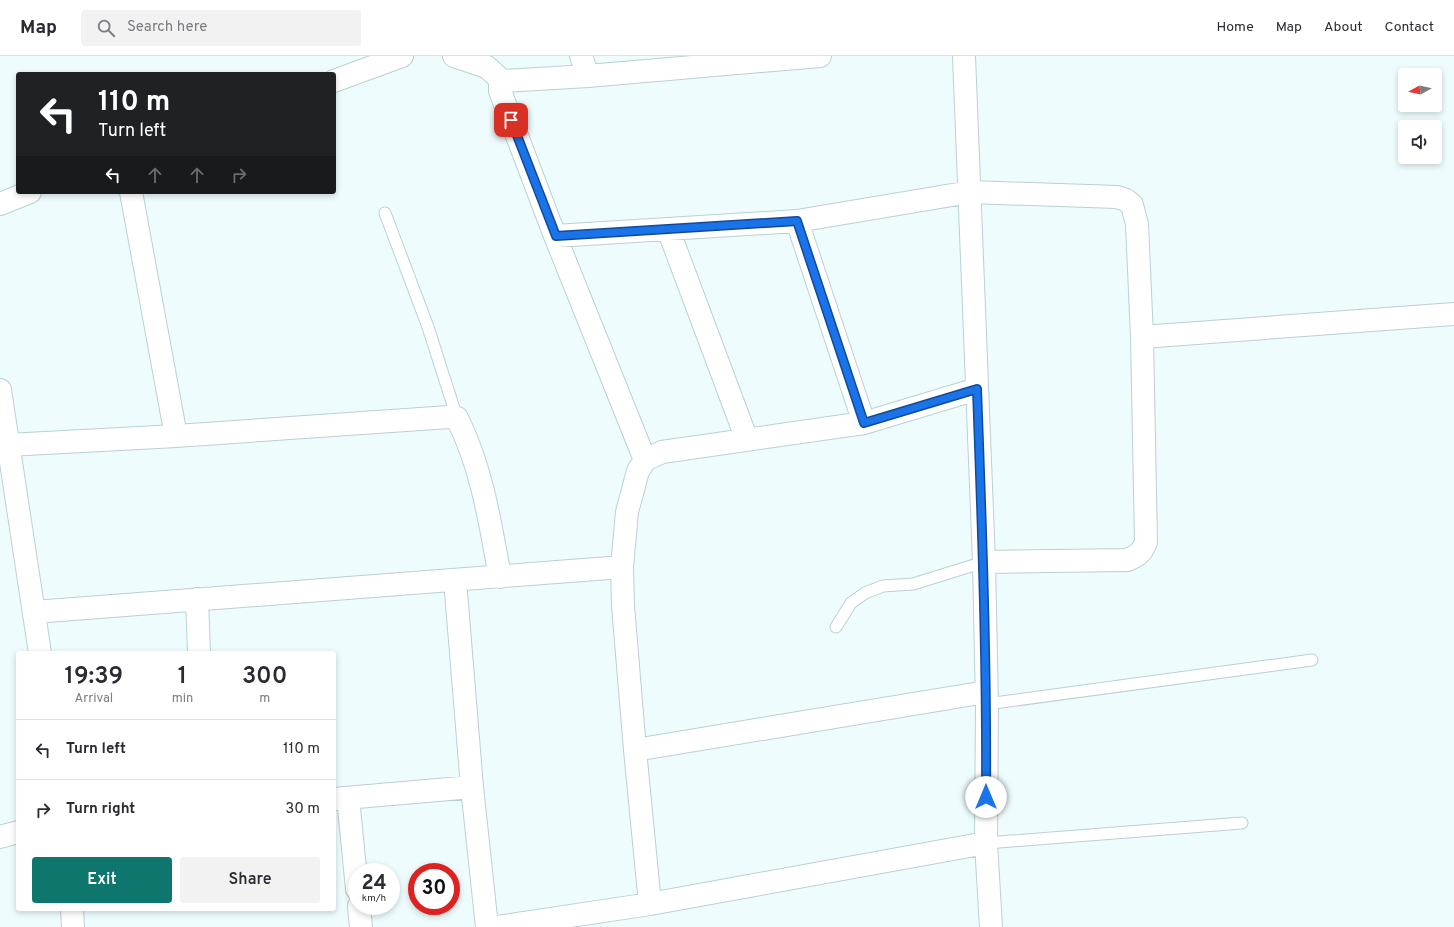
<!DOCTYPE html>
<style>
:root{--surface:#fff;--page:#f2f2f3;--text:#2b2b33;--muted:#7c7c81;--line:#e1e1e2;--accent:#0f766e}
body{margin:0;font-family:Overpass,sans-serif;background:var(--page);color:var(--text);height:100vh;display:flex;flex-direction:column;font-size:15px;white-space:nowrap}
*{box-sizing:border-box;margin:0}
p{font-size:13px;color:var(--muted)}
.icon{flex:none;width:22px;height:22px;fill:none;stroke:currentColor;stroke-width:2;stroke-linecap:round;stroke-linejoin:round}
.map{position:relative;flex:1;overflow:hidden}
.side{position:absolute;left:16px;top:595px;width:320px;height:260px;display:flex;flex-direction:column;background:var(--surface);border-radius:4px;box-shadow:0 2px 6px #0003}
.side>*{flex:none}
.top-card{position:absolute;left:16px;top:16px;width:320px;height:122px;border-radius:4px;box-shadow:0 2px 6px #0003;background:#202124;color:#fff;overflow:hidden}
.needle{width:26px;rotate:262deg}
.fabs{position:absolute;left:1398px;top:12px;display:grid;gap:8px}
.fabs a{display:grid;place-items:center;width:44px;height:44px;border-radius:4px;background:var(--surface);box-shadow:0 2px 6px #0003;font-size:20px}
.speed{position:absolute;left:348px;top:807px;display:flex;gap:8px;font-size:20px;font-weight:700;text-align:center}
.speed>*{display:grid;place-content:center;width:52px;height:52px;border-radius:50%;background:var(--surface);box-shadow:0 2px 6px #0003;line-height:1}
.speed small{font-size:10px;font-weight:400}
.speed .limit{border:6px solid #d22;background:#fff;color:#111}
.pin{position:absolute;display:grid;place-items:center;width:34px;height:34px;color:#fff;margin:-17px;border-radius:8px;box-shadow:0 2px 6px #0006}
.me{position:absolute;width:44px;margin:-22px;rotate:0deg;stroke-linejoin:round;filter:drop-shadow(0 0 3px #0008)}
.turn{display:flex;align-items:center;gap:14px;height:84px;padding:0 16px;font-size:18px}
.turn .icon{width:52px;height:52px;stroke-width:2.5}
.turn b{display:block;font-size:28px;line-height:34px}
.lanes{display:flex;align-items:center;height:38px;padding:0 16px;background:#0003;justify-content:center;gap:20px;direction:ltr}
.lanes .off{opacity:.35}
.eta{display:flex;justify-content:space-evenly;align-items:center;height:68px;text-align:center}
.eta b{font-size:24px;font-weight:600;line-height:28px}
.primary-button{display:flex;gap:8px;margin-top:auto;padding:8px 16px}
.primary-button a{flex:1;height:46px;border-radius:4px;background:var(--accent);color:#fff;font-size:16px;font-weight:600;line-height:46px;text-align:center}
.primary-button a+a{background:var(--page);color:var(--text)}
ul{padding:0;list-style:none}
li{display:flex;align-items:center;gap:12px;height:60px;padding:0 16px;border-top:1px solid var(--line)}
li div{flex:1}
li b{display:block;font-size:15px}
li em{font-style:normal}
header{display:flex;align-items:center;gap:24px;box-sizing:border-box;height:56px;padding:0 20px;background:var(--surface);border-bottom:1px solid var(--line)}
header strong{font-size:19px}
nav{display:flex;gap:22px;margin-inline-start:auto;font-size:14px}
.search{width:280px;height:36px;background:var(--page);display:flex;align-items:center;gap:10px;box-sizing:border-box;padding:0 14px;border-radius:4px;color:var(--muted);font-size:15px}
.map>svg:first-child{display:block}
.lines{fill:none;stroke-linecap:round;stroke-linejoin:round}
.lane-casing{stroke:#b9d1d4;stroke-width:13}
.street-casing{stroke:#b9d1d4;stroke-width:24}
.lane{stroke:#fff;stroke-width:11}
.street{stroke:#fff;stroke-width:22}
.route-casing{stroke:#114b97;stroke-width:10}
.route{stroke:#1a73e8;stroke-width:7}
</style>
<header>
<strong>Map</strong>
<div class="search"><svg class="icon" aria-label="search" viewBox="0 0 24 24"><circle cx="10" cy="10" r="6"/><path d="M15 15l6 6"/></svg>Search here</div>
<nav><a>Home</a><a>Map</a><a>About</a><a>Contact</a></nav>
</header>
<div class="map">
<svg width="1454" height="871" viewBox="0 0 1454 871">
<rect width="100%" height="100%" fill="#eefcfe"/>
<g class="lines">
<defs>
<path id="lane" d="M385 157 428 271 457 362
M836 571 851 547 865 537 883 530 913 528 984 506
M987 648 1312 604
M986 787 1242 767"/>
<path id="street" d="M454 0 487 11 502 25
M581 0 588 20
M964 0 984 506 987 648 986 787 991 871
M334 25 402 0
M131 136 176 380
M0 148 30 136
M797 165 864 367
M668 173 747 384
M555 180 797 165 970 136 1117 141 1126 144 1132 149 1137 168 1142 281 1146 486C1142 497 1137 500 1127 504L984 506
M1142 281 1454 258
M0 334 40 597
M8 389 176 380 449 361 457 362C482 412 490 466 500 521
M645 404 555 180 500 35V30L502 25 588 20 820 0
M455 524 472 731 487 871
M197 543 199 597
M34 556 622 511
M635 694 986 636
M348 742 357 833
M334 743 472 731
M0 781 18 776
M650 848 635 694 623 550 622 511 627 456 638 415 645 404 662 396 864 367 977 333
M359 850 361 871
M72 853 73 871
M497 871 650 848 986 787"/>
</defs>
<use href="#lane" class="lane-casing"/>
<use href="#street" class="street-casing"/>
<use href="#lane" class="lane"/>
<use href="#street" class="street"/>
</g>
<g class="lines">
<defs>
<path id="route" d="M511 64 556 180 797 165 864 367 977 333C982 469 987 605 986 741"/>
</defs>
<use href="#route" class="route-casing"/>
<use href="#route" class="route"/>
</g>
</svg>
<div class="fabs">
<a><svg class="needle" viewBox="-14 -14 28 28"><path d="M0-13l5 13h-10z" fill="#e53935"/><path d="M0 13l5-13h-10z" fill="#7c7c81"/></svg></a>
<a><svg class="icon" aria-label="sound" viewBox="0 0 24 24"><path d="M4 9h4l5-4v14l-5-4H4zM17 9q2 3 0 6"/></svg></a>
</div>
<div class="speed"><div>24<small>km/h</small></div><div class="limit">30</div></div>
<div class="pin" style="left:511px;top:64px;background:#d93025"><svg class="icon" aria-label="arrive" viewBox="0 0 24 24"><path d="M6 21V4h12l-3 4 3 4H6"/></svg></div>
<svg class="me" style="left:986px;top:741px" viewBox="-20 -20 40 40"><circle r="19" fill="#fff"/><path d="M0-13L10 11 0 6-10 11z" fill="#1a73e8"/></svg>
<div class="top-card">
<div class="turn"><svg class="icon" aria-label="left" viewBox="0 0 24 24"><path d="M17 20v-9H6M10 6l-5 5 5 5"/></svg><div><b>110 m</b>Turn left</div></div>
<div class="lanes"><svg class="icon" aria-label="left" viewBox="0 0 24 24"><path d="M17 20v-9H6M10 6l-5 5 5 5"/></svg><svg class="icon off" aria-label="ahead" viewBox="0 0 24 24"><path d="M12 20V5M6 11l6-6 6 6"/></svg><svg class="icon off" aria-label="ahead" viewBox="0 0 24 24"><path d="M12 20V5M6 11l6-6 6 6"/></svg><svg class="icon off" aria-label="right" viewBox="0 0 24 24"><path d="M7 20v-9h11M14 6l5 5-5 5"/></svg></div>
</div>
<section class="side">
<div class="eta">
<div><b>19:39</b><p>Arrival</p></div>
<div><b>1</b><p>min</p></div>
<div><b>300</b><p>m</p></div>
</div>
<ul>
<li><svg class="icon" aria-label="left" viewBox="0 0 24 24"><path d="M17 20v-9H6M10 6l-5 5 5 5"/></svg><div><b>Turn left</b></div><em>110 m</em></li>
<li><svg class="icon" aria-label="right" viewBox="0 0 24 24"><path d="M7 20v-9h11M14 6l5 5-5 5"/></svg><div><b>Turn right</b></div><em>30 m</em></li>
</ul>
<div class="primary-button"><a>Exit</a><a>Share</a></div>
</section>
</div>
